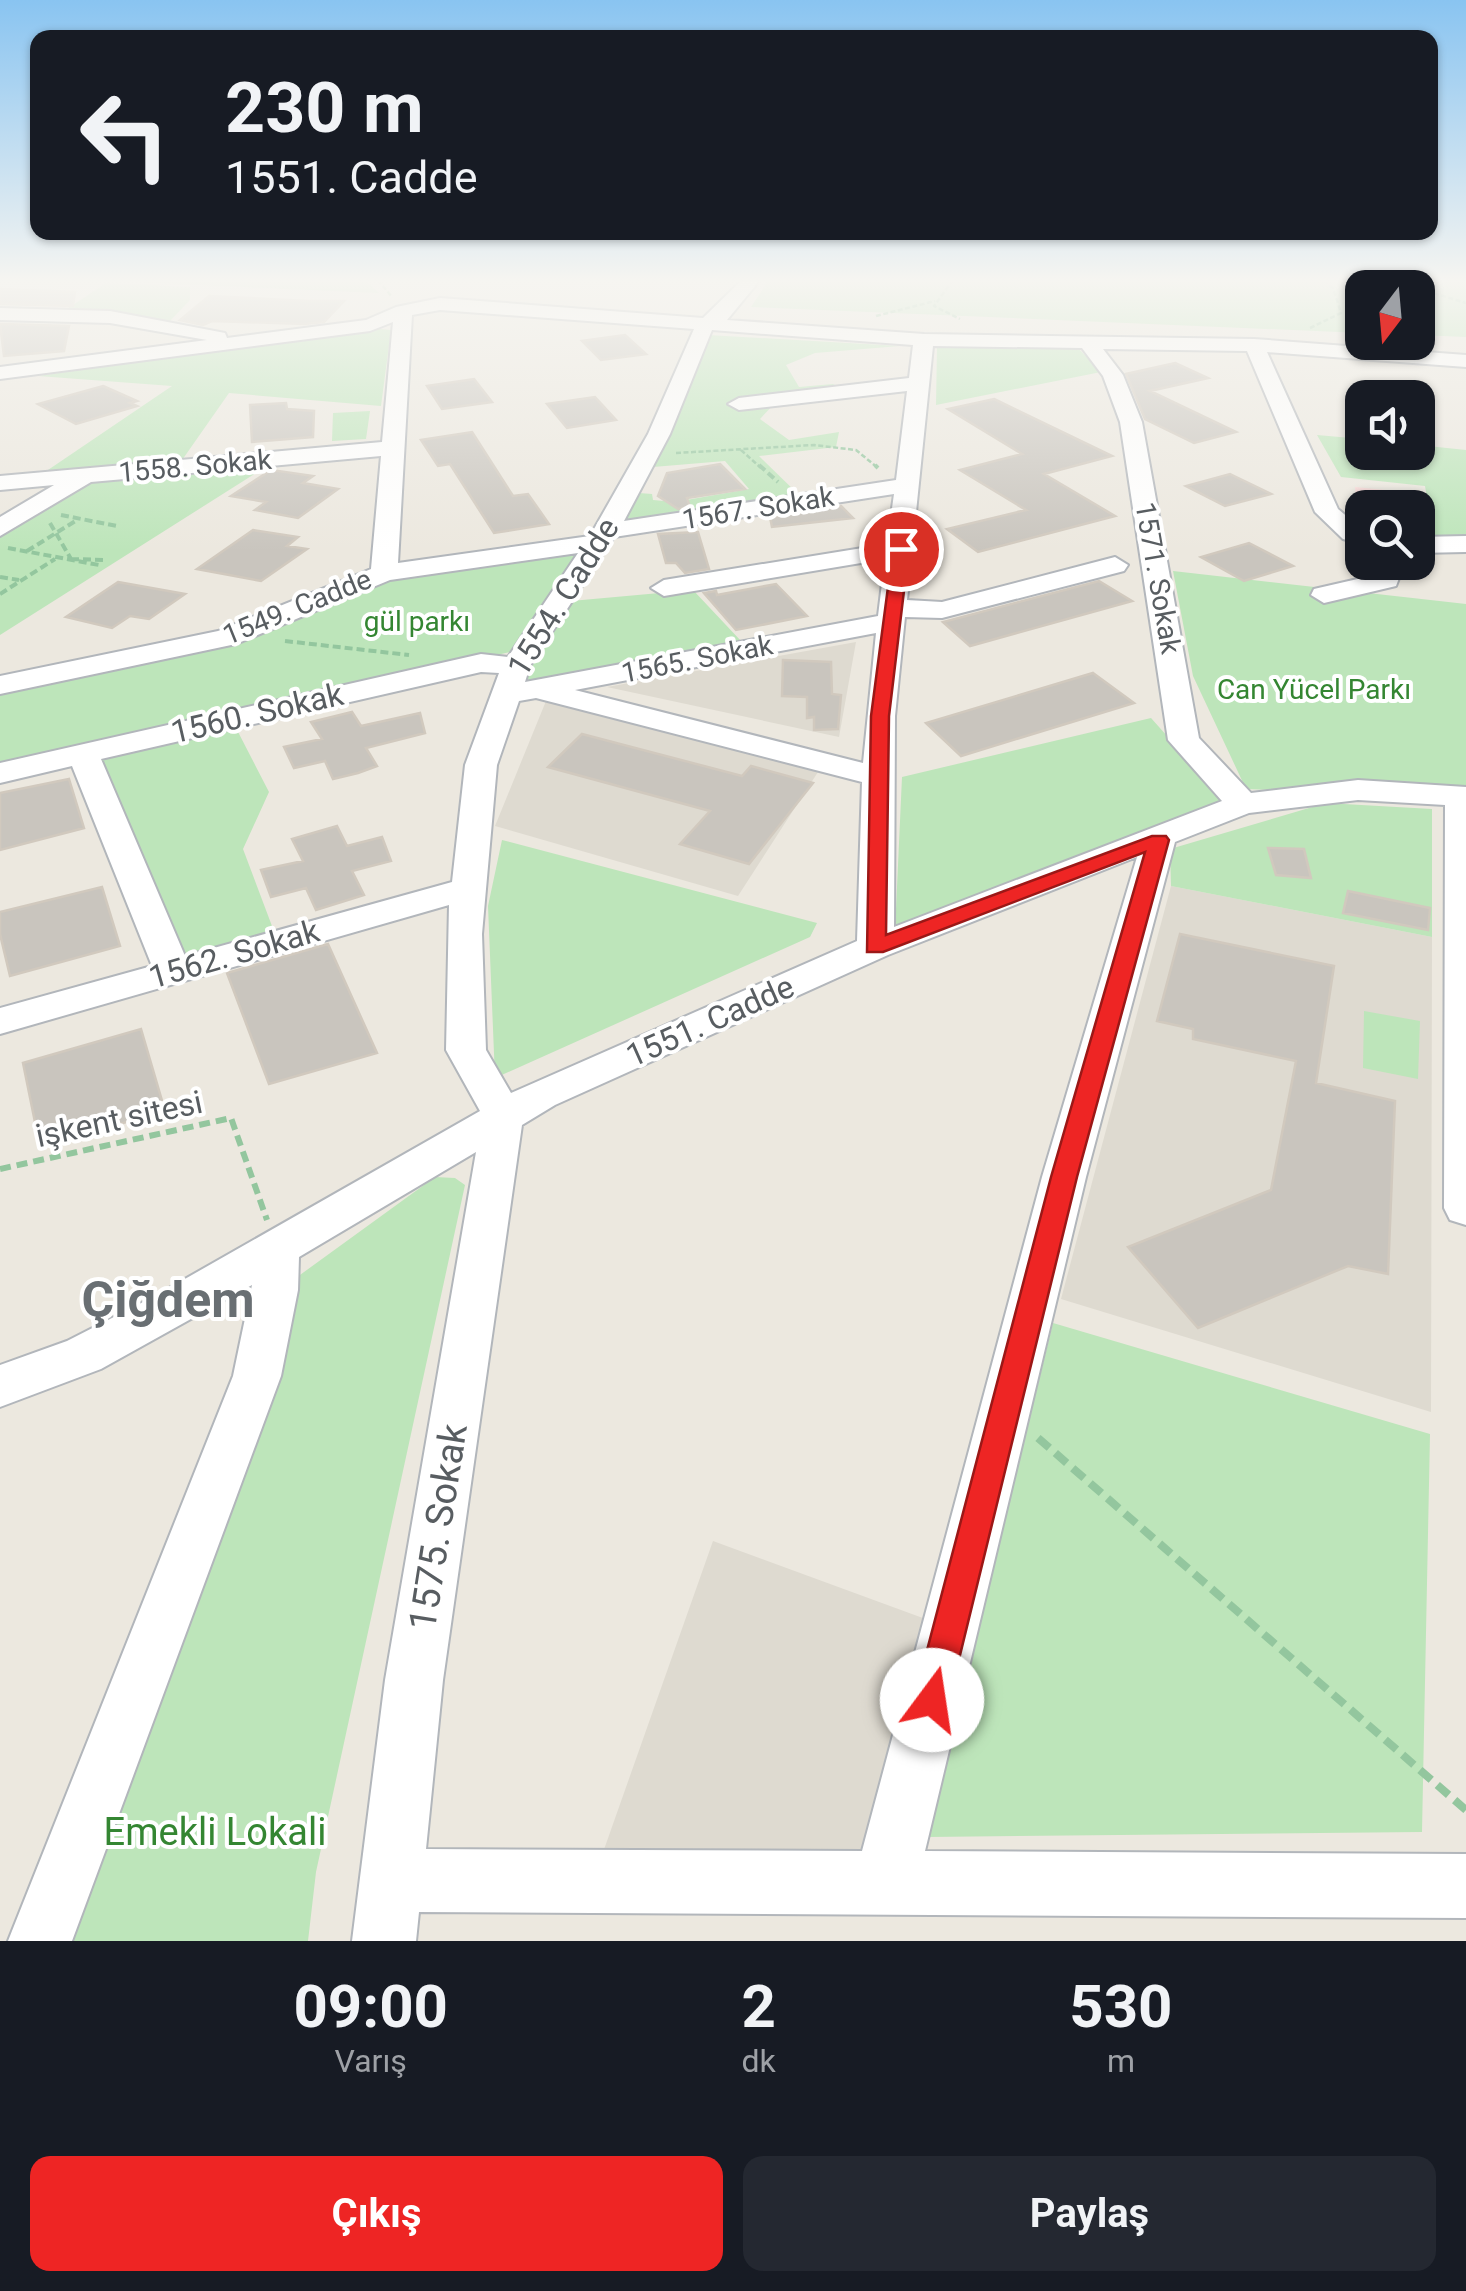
<!DOCTYPE html>
<html lang="tr">
<meta charset="utf-8">
<style>
:root{--surface:#171b24;--page:#242831;--text:#f1f3f6;--muted:#9ea1a6;--accent:#ee2524}
body{margin:0;font-family:Roboto,sans-serif;background:var(--page);color:var(--text);height:100vh;display:flex;flex-direction:column;font-size:38px;white-space:nowrap}
*{box-sizing:border-box;margin:0}
p{font-size:32px;color:var(--muted)}
.icon{flex:none;width:55px;height:55px;fill:none;stroke:currentColor;stroke-width:2;stroke-linecap:round;stroke-linejoin:round}
.map{position:relative;height:1941px;overflow:hidden}
.panel{display:flex;flex-direction:column;background:var(--surface);flex:1}
.panel>*{flex:none}
.guide{position:absolute;left:30px;top:30px;width:1408px;height:210px;border-radius:20px;box-shadow:0 2px 8px #0004;background:#171b24;color:var(--text);overflow:hidden}
.needle{width:65px;rotate:196deg}
.tools{position:absolute;left:1345px;top:270px;display:grid;gap:20px}
.tools a{display:grid;place-items:center;width:90px;height:90px;border-radius:20px;background:var(--surface);box-shadow:0 2px 8px #0004;font-size:50px}
.pin{position:absolute;display:grid;place-items:center;width:85px;height:85px;color:#fff;margin:-42px;border:5px solid #fff;border-radius:50%;box-shadow:0 2px 10px #0007}
.me{position:absolute;width:110px;margin:-55px;rotate:14deg;stroke-linejoin:round;filter:drop-shadow(0 0 8px #0008)}
.turn{display:flex;align-items:center;gap:35px;height:210px;padding:0 30px;font-size:45px}
.turn .icon{width:130px;height:130px;stroke-width:2.5}
.turn b{display:block;font-size:70px;line-height:85px}
.eta{display:flex;justify-content:space-evenly;align-items:center;height:170px;text-align:center}
.eta b{font-size:60px;font-weight:700;line-height:70px}
.primary-button{display:flex;gap:20px;margin-top:auto;padding:20px 30px}
.primary-button a{flex:1;height:115px;border-radius:20px;background:var(--accent);color:#fff;font-size:40px;font-weight:700;line-height:115px;text-align:center}
.primary-button a+a{background:var(--page);color:var(--text)}
.map>svg:first-child{display:block}
.education{fill:#dedad0}
.medical{fill:#fbdad9}
.green{fill:#bde5ba}
.building{fill:#c9c5be;stroke:#d1c9be;stroke-width:2.5}
.lines{fill:none;stroke-linecap:round;stroke-linejoin:round}
.minor-casing{stroke:#b2b6bb;stroke-width:4}
.path-far3{stroke:#93c69e;stroke-width:2.5;stroke-dasharray:5 2.5;stroke-linecap:butt}
.path-far2{stroke:#93c69e;stroke-width:4;stroke-dasharray:8 4;stroke-linecap:butt}
.path-far1{stroke:#93c69e;stroke-width:6;stroke-dasharray:11 6;stroke-linecap:butt}
.path{stroke:#93c69e;stroke-width:8;stroke-dasharray:15 8;stroke-linecap:butt}
.minor{fill:#fff;fill-rule:evenodd}
.route{fill:#ee2524;stroke:#9b1817;stroke-width:2.5}
.labels{text-anchor:middle;dominant-baseline:central;stroke-width:8;stroke-linejoin:round;paint-order:stroke}
.far-street-label{font-size:28px;fill:#585d61;stroke:#fff}
.far-park-label{font-size:28px;fill:#348632;stroke:#fff}
.street-label{font-size:32px;fill:#585d61;stroke:#fff}
.near-street-label{font-size:38px;fill:#585d61;stroke:#fff}
.near-park-label{font-size:38px;fill:#348632;stroke:#fff}
.near-district-label{font-size:50px;font-weight:bold;fill:#696f73;stroke:#fff}
</style>
<div class="map">
<svg width="1466" height="1941" viewBox="0 0 1466 1941">
<rect width="100%" height="100%" fill="#ece8df"/>
<path class="education" d="M856 642 839 737 607 687Z
M546 701 818 772 738 896 495 826Z
M1171 886 1432 937 1431 1412 1061 1299Z
M713 1541 931 1621 859 1866 601 1858Z"/>
<path class="medical" d="M1355 487 1406 492 1407 507 1362 508V513L1357 512Z"/>
<path class="green" d="M86 280H365L379 293Z
M769 280H1466V337L1418 335V288H1362V333L751 307Z
M106 283 190 287V300L170 321 67 309Z
M368 328 391 330 381 406 229 393 180 463 45 472 172 386 38 376Z
M708 335 900 346 815 353 786 365 799 387 833 384 846 391 774 404 760 419 789 440 839 432 836 447 759 456 799 495 623 523 639 493 652 494 653 500 675 502 749 489 725 461 653 467Z
M937 347 1078 348 1101 372 936 405Z
M370 411 366 439 332 441 333 413Z
M1317 435 1362 439V452H1418V445L1466 450V536L1434 539 1425 486 1341 477Z
M275 461 0 635V534L92 479Z
M583 550 510 652 0 768V690L155 658 403 569Z
M1173 571 1466 604V797L1246 789 1193 676Z
M693 590 741 641 514 687 571 601Z
M1151 718 1226 802 895 931 902 777Z
M235 726 269 792 243 849 278 942 178 970 101 758Z
M1326 803 1432 809V937L1171 886 1170 849Z
M502 840 817 923 810 937 495 1078 488 906Z
M1364 1011 1420 1021 1418 1079 1363 1068Z
M435 1177 455 1178 465 1185 316 1872 308 1941H63L282 1288Z
M1053 1323 1430 1434 1422 1832 927 1837Z"/>
<path class="building" d="M0 289 27 290 75 292 73 306 0 304Z
M209 296 308 301H344L324 322 304 324 212 321 203 325 180 320Z
M0 324 69 326 64 351 4 356Z
M625 335 646 354 601 360 582 341Z
M1175 363 1208 378 1150 391 1236 432 1194 443 1145 419 1126 374Z
M474 379 492 402 442 409 427 386Z
M103 386 137 401 130 403 137 406 76 424 38 404Z
M595 397 616 420 567 428 547 404Z
M994 399 1112 456 1044 474 1115 516 978 552 947 529 1026 510 960 470 1022 454 948 409Z
M286 403 287 409 314 411 313 437 252 442 250 405Z
M472 432 513 496 528 494 549 524 494 533 450 464 438 466 421 440Z
M720 464 745 489 687 498 690 507 678 509 658 496 667 473Z
M271 470 313 476 303 483 338 489 298 518 255 510 266 502 231 496Z
M1230 474 1271 494 1225 506 1186 486Z
M841 506 853 518 772 527 770 517Z
M253 530 298 537 287 546 307 549 261 581 197 569Z
M698 532 709 569 685 573 676 563H666L658 534Z
M1249 543 1293 566 1244 581 1201 557Z
M1099 581 1132 601 970 646 943 622Z
M118 582 185 594 149 619 130 616 112 628 66 617Z
M776 584 807 616 736 630 704 593 716 591 717 595Z
M783 660 831 662 832 694 841 695 838 729 814 730V717L807 718V697L782 696Z
M1093 673 1134 703 961 756 926 723Z
M352 712 361 726 420 713 425 733 366 748 377 766 358 773 333 779 325 761 294 768 284 747 322 739 311 722Z
M582 734 742 776 751 766 813 783 749 864 680 844 710 811 548 767Z
M69 779 84 828 0 850V793Z
M337 826 347 846 382 837 391 861 352 871 364 895 316 910 306 888 271 897 261 870 303 861 292 839Z
M1268 848 1304 849 1311 878 1276 875Z
M102 887 120 946 10 976 0 934V912Z
M1348 891 1430 908 1428 930 1343 913Z
M1180 934 1334 966 1316 1083 1395 1101 1388 1274 1348 1266 1198 1328 1128 1247 1271 1190 1296 1061 1193 1039V1029L1157 1021Z
M328 944 377 1053 269 1084 227 973Z
M141 1029 165 1111 40 1147 23 1063Z"/>
<g class="lines">
<defs>
<path id="minor" d="M742 280H760L727 320 924 334 1254 339 1466 355V367L1267 352 1338 509 1362 529V544L1343 539 1315 512 1247 351 1103 349 1123 375 1142 422 1199 738 1251 793 1358 780 1466 787V1225L1450 1220 1444 1208 1445 805 1358 800 1249 813 1175 842 1086 1177 925 1851 1466 1854V1918L419 1912 416 1941H352L385 1680 476 1152 299 1257 298 1290 281 1376 72 1941H8L233 1376 252 1285 101 1369 0 1407V1365L67 1341 155 1296 480 1111 446 1050 449 905 0 1034V1008L152 966 72 766 0 783V763L481 654 508 657 578 553 390 580 236 644 0 694V676L218 631 371 569 381 456 91 482 0 536V517L54 485 0 490V476L382 442 393 322 370 331 0 379V367L207 340 110 323 0 320V308L110 311 225 333 227 338 366 320 396 307 440 298 703 318ZM440 310 694 329 648 434 590 536 398 563 412 315ZM712 330 913 345 909 378 739 398 728 404 739 410 907 391 896 480 624 521 670 434ZM933 346 1082 348 1103 376 1120 422 1168 740 1222 801 894 927 895 716 905 617 942 618 1124 571 1128 565 1115 557 942 602 907 600ZM894 494 887 544 664 580 651 588 664 596 885 559 878 616 525 682 530 666 614 537ZM876 633 863 763 575 690ZM481 672 499 673 465 765 452 882 185 956 101 759ZM536 698 862 782 857 941 511 1093 486 1050 482 934 497 765 519 701ZM1137 857 1042 1177 862 1851 426 1849 443 1680 522 1125 555 1105 888 955Z
M1466 536V552L1418 553V537Z
M1379 562H1405L1396 586 1324 603 1311 595 1314 589 1375 575Z"/>
</defs>
<use href="#minor" class="minor-casing"/>
<path class="path-far3" d="M378 280 392 297
M953 280 934 306 960 319
M1391 280 1466 303
M876 316 935 301
M1310 328 1341 313 1333 288 1322 280
M741 450 761 468
M676 453 814 445 856 450 878 468"/>
<path class="path-far2" d="M759 465 778 482
M875 465 878 468
M61 515 117 526
M50 523 71 559
M8 548 99 565
M27 551 77 520
M71 559 107 560
M0 577 19 580
M0 594 55 559
M285 641 409 655"/>
<path class="path-far1" d="M0 1169 231 1118 267 1220"/>
<path class="path" d="M1038 1438 1466 1810"/>
<use href="#minor" class="minor"/>
</g>
<linearGradient id="sky" x2="0" y2="1"><stop stop-color="#89c4f1"/><stop offset="0.51" stop-color="#f6f5f1"/><stop offset="1" stop-color="#f6f5f1" stop-opacity="0"/></linearGradient>
<rect width="1466" height="551" fill="url(#sky)"/>
<path class="route" d="M901 545 909 549 889 716 886 935 1152 836H1166L1169 840 1077 1177 949 1700 944 1712 932 1717 919 1712 914 1700 1051 1177 1145 852 883 952H867L871 716 893 549Z"/>
<g class="labels">
<g class="far-street-label">
<text transform="translate(195 466) rotate(-5)">1558. Sokak</text>
<text transform="translate(758 508) rotate(-9)">1567. Sokak</text>
<text transform="translate(1158 578) rotate(80)">1571. Sokak</text>
<text transform="translate(297 607) rotate(-22)">1549. Cadde</text>
<text transform="translate(697 659) rotate(-11)">1565. Sokak</text>
</g>
<g class="far-park-label">
<text x="417" y="621">gül parkı</text>
<text x="1314" y="689">Can Yücel Parkı</text>
</g>
<g class="street-label">
<text transform="translate(563 597) rotate(-58)">1554. Cadde</text>
<text transform="translate(257 713) rotate(-13)">1560. Sokak</text>
<text transform="translate(234 954) rotate(-16)">1562. Sokak</text>
<text transform="translate(710 1021) rotate(-24)">1551. Cadde</text>
<text transform="translate(119 1119) rotate(-12)">işkent sitesi</text>
</g>
<g class="near-street-label">
<text transform="translate(438 1527) rotate(-81)">1575. Sokak</text>
</g>
<g class="near-park-label">
<text x="215" y="1832">Emekli Lokali</text>
</g>
<g class="near-district-label">
<text x="168" y="1300">Çiğdem</text>
</g>
</g>
</svg>
<div class="tools">
<a><svg class="needle" viewBox="-14 -14 28 28"><path d="M0-13l5 13h-10z" fill="#e53935"/><path d="M0 13l5-13h-10z" fill="#9ea1a6"/></svg></a>
<a><svg class="icon" aria-label="sound" viewBox="0 0 24 24"><path d="M4 9h4l5-4v14l-5-4H4zM17 9q2 3 0 6"/></svg></a>
<a><svg class="icon" aria-label="search" viewBox="0 0 24 24"><circle cx="10" cy="10" r="6"/><path d="M15 15l6 6"/></svg></a>
</div>
<div class="pin" style="left:901px;top:549px;background:#d93025"><svg class="icon" aria-label="arrive" viewBox="0 0 24 24"><path d="M6 21V4h12l-3 4 3 4H6"/></svg></div>
<svg class="me" style="left:932px;top:1700px" viewBox="-20 -20 40 40"><circle r="19" fill="#fff"/><path d="M0-13L10 11 0 6-10 11z" fill="#ee2524"/></svg>
<div class="guide">
<div class="turn"><svg class="icon" aria-label="left" viewBox="0 0 24 24"><path d="M17 20v-9H6M10 6l-5 5 5 5"/></svg><div><b>230 m</b>1551. Cadde</div></div>
</div>
</div>
<section class="panel">
<div class="eta">
<div><b>09:00</b><p>Varış</p></div>
<div><b>2</b><p>dk</p></div>
<div><b>530</b><p>m</p></div>
</div>
<div class="primary-button"><a>Çıkış</a><a>Paylaş</a></div>
</section>
